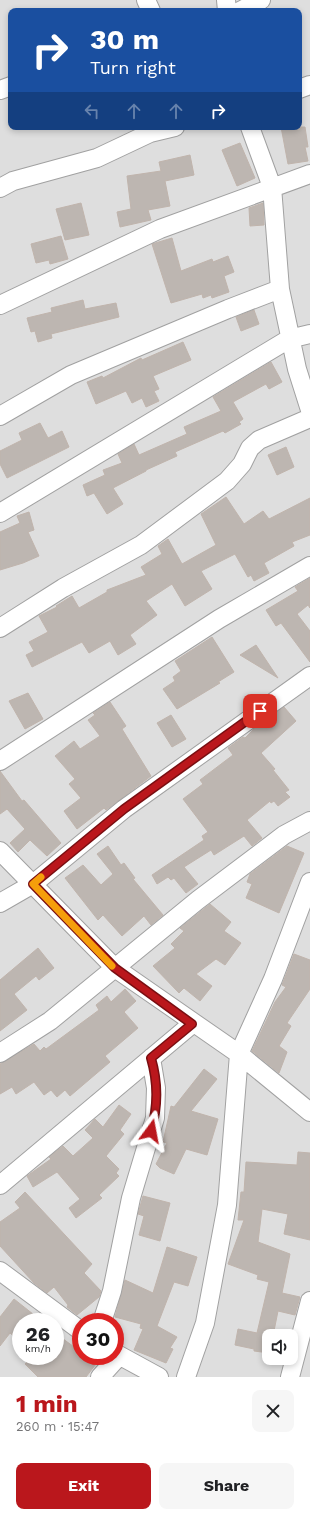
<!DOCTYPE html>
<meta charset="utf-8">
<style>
:root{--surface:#fff;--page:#f6f6f6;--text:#202124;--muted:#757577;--accent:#ba171c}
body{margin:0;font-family:"Work Sans",sans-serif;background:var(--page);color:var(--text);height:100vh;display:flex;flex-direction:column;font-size:15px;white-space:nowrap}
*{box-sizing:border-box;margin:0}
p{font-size:13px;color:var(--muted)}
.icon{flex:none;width:22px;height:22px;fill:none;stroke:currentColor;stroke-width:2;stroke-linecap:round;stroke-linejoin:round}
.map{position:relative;height:1377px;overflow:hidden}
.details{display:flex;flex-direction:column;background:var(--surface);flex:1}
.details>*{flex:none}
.hud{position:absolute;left:8px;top:8px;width:294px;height:122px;border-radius:8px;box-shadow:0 2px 6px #0003;background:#1a4fa0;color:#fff;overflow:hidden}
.buttons{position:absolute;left:262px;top:1329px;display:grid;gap:8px}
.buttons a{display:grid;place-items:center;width:36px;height:36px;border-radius:8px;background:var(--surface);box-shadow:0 2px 6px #0003;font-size:20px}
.speed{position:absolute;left:12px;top:1313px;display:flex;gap:8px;font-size:20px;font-weight:700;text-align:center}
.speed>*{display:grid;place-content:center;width:52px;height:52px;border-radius:50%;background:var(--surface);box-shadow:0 2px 6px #0003;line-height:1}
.speed small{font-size:10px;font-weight:400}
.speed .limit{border:6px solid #d22;background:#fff;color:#111}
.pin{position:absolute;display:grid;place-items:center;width:34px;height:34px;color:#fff;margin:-17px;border-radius:8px;box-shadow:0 2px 6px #0006}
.me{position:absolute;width:44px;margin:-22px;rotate:13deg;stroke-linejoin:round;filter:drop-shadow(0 0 3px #0008)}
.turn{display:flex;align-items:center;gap:14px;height:84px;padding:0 16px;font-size:18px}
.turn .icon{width:52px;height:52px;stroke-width:2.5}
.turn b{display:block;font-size:28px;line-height:34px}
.lanes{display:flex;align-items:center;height:38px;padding:0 16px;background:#0003;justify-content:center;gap:20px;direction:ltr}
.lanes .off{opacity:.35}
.round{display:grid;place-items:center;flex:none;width:42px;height:42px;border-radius:8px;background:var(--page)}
.overview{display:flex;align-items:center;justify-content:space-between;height:68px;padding:0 16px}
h1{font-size:24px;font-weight:700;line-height:30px;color:var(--accent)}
.button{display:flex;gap:8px;margin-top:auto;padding:8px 16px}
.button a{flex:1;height:46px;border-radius:8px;background:var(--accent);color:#fff;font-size:16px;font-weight:700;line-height:46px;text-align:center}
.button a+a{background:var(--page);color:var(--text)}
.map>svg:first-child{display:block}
.residential{fill:#dedede;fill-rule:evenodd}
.building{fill:#bdb6b1;stroke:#c0b4ac}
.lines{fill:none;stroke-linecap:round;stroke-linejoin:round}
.minor-casing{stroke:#a1a1a1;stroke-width:20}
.minor{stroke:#fff;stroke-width:18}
.route-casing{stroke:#790f12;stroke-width:10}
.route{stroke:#ba171c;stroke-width:7}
.slow{stroke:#f59e0b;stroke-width:7}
</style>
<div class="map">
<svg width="310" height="1377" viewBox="0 0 310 1377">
<rect width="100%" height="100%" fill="#f0ede8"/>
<path class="residential" d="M0 0H310V1377H0ZM11 11H299V127H11ZM21 1322H55V1356H21ZM81 1322H115V1356H81ZM269 1336H291V1358H269Z"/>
<path class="building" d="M281 127H305L308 147H305L308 161 288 164Z
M240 143 255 178 237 186 222 150Z
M190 155 194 175 165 181 170 206 148 210 151 220 120 227 117 212 131 209 127 176 161 171 159 162Z
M81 203 89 235 65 240 56 209Z
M263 203 264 225 250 226 249 208Z
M61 236 68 259 50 264 49 260 36 263 31 244Z
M172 238 181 271 212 259 213 262 228 256 234 272 224 276 229 292 212 298 211 295 203 298 202 294 171 303 152 244Z
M83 300 85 309 116 303 119 317 51 334 52 338 38 342 35 331 31 332 27 318 52 312 51 308Z
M254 310 259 324 241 331 236 317Z
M183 342 191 360 153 376 159 389 154 391 159 401 146 407 142 398 132 403 126 391 96 404 87 382 102 376 103 378 141 358 142 360Z
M271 362 282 382 269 389 266 384 233 402 243 419 239 422 241 424 225 433 223 431 175 452 177 456 146 470V471L113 488 123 504 107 514 94 493 87 496 83 485 105 475 103 470 122 463 118 454 134 444 139 455 187 434 184 427 221 411 213 397Z
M40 423 48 438 62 431 69 447 7 478 0 464V451L22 440 19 433Z
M286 447 294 467 277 475 268 455Z
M226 497 244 524 263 511 269 519 310 498V535L292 542 294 546 264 563 269 573 254 581 251 575 248 577 235 554 201 571 212 589 185 606 172 584 146 601 157 615 130 635 136 644 118 655 110 641 89 653 82 642 32 667 26 655 34 651 29 642 48 632 39 616 57 607 56 606 72 596 79 608 107 592V590L146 575 141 567 162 554 158 546 168 539 182 564 216 545 201 514Z
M29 512 34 530 28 532 39 556 23 563 0 570V532L20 523 17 516Z
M310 578V608L308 605 297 614 310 631V662L281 623 276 626 266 610 298 591 295 587Z
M212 637 234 672 218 682 220 683 177 709 163 689 175 681 173 677 181 671 175 661Z
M256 645 278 678 240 655Z
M28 693 43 719 25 729 9 701Z
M110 702 126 726 122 729 151 776 106 810 104 808 77 829 64 811 81 798 69 784 75 779 55 756 74 741 80 749 100 736 88 720 95 715 93 713Z
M284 707 296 721 261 753 275 769 273 770 289 790 285 792 290 797 278 806 274 801 271 803 270 801 247 820 262 838 252 846 244 836 214 855 211 850 184 867 198 884 186 893 174 878 171 880 168 877 157 884 152 875 204 840 202 836 208 832 183 799 203 784 200 780 233 755 228 748 243 737 245 738 255 728Z
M171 715 186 739 172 747 157 723Z
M0 771 22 801 24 800 61 843 47 856 30 840 18 852 10 843 25 829 7 809 0 814Z
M108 846 121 865 124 863 135 878 133 879 163 915 151 925 144 916 122 936 103 915 98 920 65 878 83 865 101 885 113 874 97 854Z
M287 846 304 853 279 913 246 898 252 884 247 882 250 874Z
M210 904 231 922 224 931 241 943 225 965 216 959 196 974 212 986 200 1001 184 988 179 993 153 966 175 948 171 944 184 931 180 928Z
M38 948 54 968 39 980 36 976 14 994 27 1010 0 1031V980Z
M294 954 310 960V989L287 1023 291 1026 279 1046 287 1052 279 1073 252 1051 275 1002 286 987 282 985Z
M125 989 136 1001 124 1012 138 1028 105 1056 110 1062 70 1096 65 1090 57 1097 51 1090 44 1095 34 1082 16 1094 12 1087 0 1094V1064L34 1044 40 1051 44 1047 46 1049 99 1010 96 1005 107 996 111 1002Z
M204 1069 217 1079 191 1111 218 1119 207 1155 186 1149 174 1174 160 1168 156 1164 167 1143 163 1142 171 1106 174 1107Z
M119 1105 131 1114 120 1130 124 1134 106 1156 119 1169 116 1173 119 1176 99 1195 102 1198 76 1218 69 1208 80 1199 57 1172 33 1187 27 1176 51 1159 49 1157 63 1146 73 1156 93 1138 85 1130 95 1119 103 1127Z
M298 1152 310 1153V1240L284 1234 288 1214 262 1209 258 1242 290 1254 282 1293 300 1297 295 1315 278 1311 273 1336H269V1353L254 1351V1349L235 1345 238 1329 257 1333 269 1282 257 1279 258 1275 228 1264 244 1220H238L241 1192H244L246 1162 297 1165Z
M25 1192 92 1264 84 1273 101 1291 99 1297 77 1315 67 1307 68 1305 54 1287 47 1293 34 1283 0 1246V1222L20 1208 15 1202Z
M143 1196 170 1203 160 1241 139 1235 144 1216 138 1214Z
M167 1247 197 1257 188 1286 174 1282 157 1326 177 1337 170 1348 173 1349 166 1363 134 1350 143 1329 140 1328 141 1324 115 1317 125 1280 153 1293Z
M14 1299 43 1322H21V1342L10 1333 0 1346V1317Z
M55 1333 81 1352V1356H86L96 1364 86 1377H38L25 1364 33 1356H55Z"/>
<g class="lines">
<defs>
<path id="minor" d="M146 0 151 11
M226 0 227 11
M240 11 261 0
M299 89 310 85
M0 90 11 86
M250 127 272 187 280 289 297 369 310 410
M0 188 13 181 97 158 150 133 175 127
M0 305 160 229 310 174
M0 416 71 375 228 309 280 289
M0 513 289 339 310 334
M0 628 63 588 141 545 227 481 242 464 250 448 259 440 310 418
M0 761 219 619 310 566
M0 851 115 968 239 1054 310 1112
M0 903 33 884 124 809 310 676
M0 1053 50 1021 198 900 284 835 310 821
M0 1185 192 1024
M0 1271 81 1331
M102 1322 112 1291 131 1198 155 1118 156 1088 151 1058
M115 1353 159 1377
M100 1377 119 1356
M186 1377 205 1323 227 1205 239 1054 273 979 310 882
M290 1377 310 1301"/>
</defs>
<use href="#minor" class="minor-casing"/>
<use href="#minor" class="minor"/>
</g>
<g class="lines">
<defs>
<path id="route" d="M151 1131C158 1107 158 1082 151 1058L192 1024 115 968 33 884 124 809 260 711"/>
</defs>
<use href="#route" class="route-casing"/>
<use href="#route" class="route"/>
<path class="slow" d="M41 877 33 884 112 966"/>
</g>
</svg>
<div class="buttons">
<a><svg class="icon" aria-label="sound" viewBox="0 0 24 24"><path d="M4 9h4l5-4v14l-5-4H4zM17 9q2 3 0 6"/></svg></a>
</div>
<div class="speed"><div>26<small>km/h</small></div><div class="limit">30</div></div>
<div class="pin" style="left:260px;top:711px;background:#d93025"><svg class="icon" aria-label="arrive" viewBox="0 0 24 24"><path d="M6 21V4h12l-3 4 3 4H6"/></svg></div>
<svg class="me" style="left:151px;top:1131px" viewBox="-20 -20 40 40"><path d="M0-17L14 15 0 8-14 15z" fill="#ba171c" stroke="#fff" stroke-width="4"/></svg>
<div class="hud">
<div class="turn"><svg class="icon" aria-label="right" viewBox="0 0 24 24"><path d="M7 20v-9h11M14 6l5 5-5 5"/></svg><div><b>30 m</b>Turn right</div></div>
<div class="lanes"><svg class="icon off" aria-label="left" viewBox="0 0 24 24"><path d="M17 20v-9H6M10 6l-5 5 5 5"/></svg><svg class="icon off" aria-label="ahead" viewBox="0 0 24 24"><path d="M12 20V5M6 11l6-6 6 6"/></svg><svg class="icon off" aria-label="ahead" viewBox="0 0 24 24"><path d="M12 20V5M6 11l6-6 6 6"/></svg><svg class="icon" aria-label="right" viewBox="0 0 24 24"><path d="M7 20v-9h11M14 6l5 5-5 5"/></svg></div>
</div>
</div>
<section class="details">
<div class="overview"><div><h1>1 min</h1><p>260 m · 15:47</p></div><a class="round"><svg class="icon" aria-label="close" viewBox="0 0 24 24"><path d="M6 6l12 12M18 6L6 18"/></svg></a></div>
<div class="button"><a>Exit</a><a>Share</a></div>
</section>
